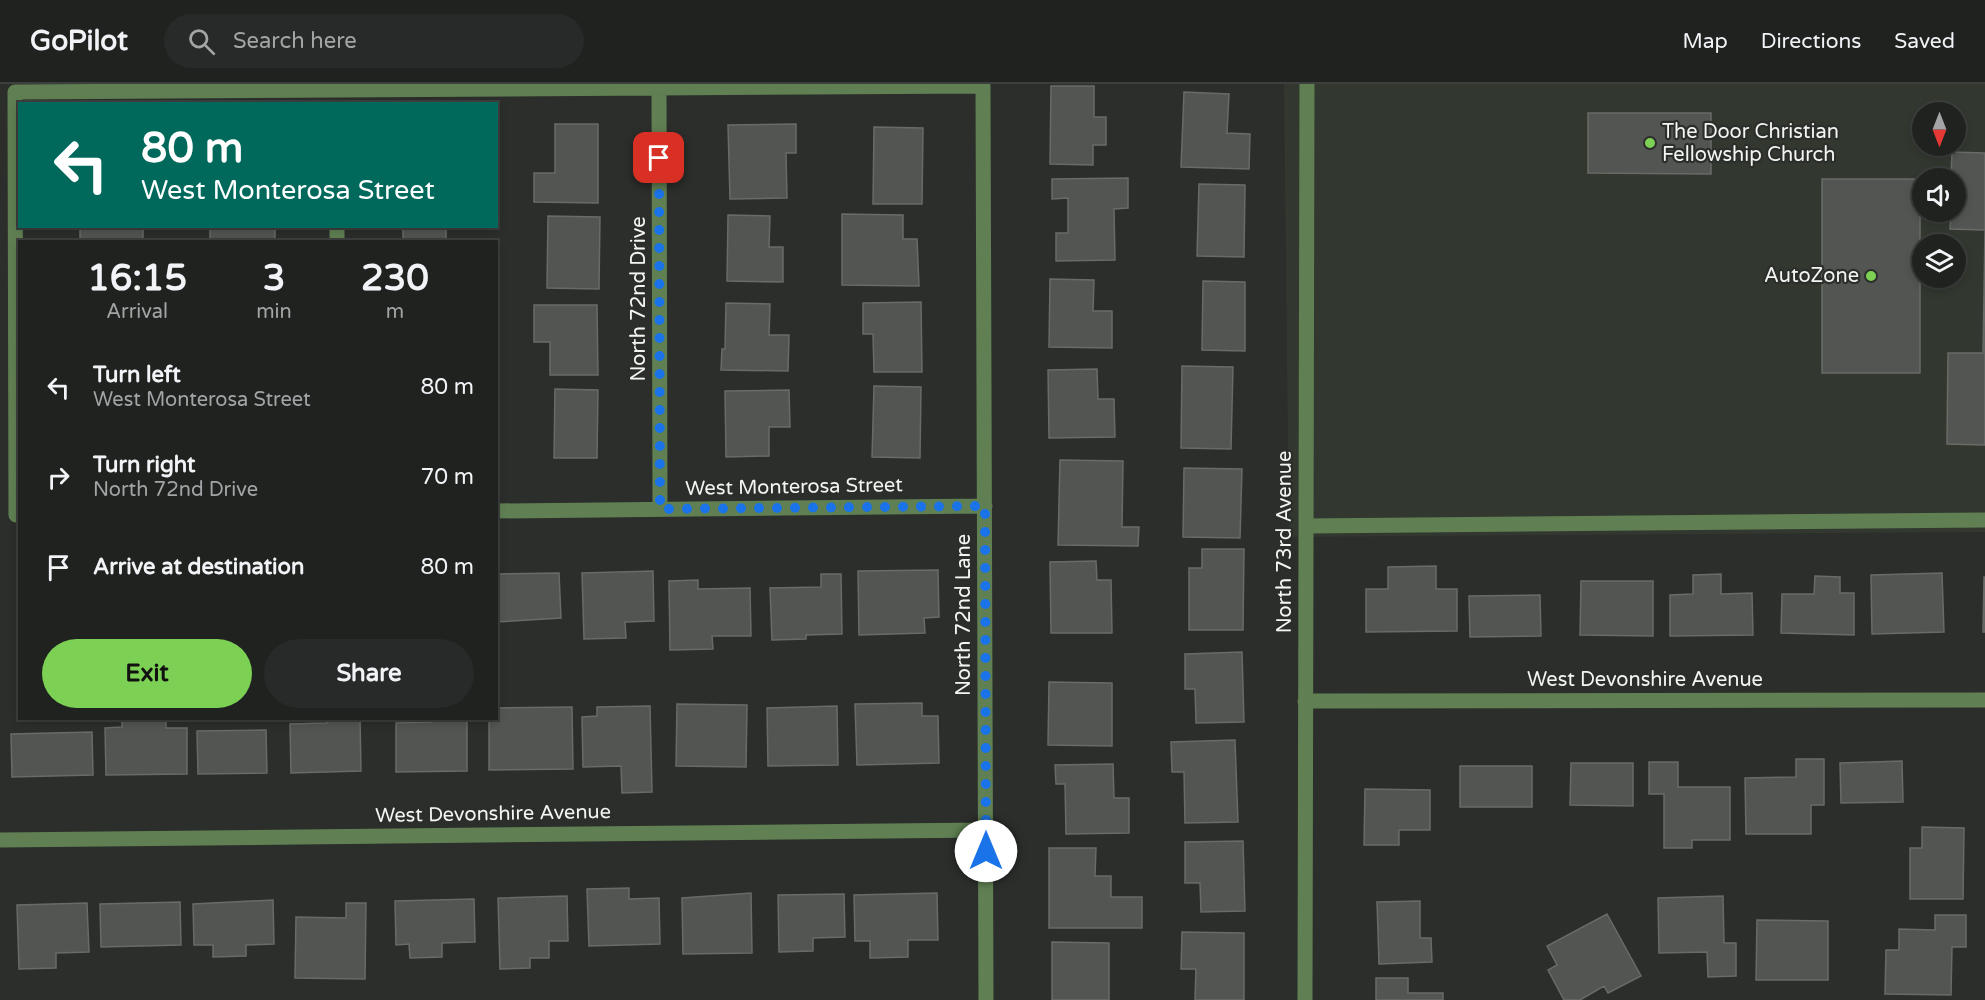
<!DOCTYPE html>
<style>
:root{--surface:#202220;--page:#282a29;--text:#f1f3f6;--muted:#a2a4a5;--line:#3d3f3e;--accent:#7cd154}
body{margin:0;font-family:"Varela Round",sans-serif;background:var(--page);color:var(--text);height:100vh;display:flex;flex-direction:column;font-size:22px;white-space:nowrap}
*{box-sizing:border-box;margin:0}
p{font-size:20px;color:var(--muted)}
.icon{flex:none;width:33px;height:33px;fill:none;stroke:currentColor;stroke-width:2;stroke-linecap:round;stroke-linejoin:round}
.map{position:relative;flex:1;overflow:hidden}
.drawer{position:absolute;left:18px;top:156px;width:480px;height:480px;display:flex;flex-direction:column;background:var(--surface);border-radius:0px;box-shadow:0 3px 9px #0003,0 0 0 2px var(--line)}
.drawer>*{flex:none}
.guide{position:absolute;left:18px;top:18px;width:480px;height:126px;border-radius:0px;box-shadow:0 3px 9px #0003,0 0 0 2px var(--line);background:#00695c;color:#fff;overflow:hidden}
.needle{width:39px;rotate:180deg}
.buttons{position:absolute;left:1912px;top:18px;display:grid;gap:12px}
.buttons a{display:grid;place-items:center;width:54px;height:54px;border-radius:50%;background:var(--surface);box-shadow:0 3px 9px #0003,0 0 0 2px var(--line);font-size:30px}
.pin{position:absolute;display:grid;place-items:center;width:51px;height:51px;color:#fff;margin:-26px;border-radius:12px;box-shadow:0 3px 9px #0006}
.me{position:absolute;width:66px;margin:-33px;rotate:0deg;stroke-linejoin:round;filter:drop-shadow(0 0 4px #0008)}
.turn{display:flex;align-items:center;gap:21px;height:126px;padding:0 24px;font-size:27px}
.turn .icon{width:78px;height:78px;stroke-width:2.5}
.turn b{display:block;font-size:42px;line-height:51px}
.eta{display:flex;justify-content:space-evenly;align-items:center;height:102px;text-align:center}
.eta b{font-size:36px;font-weight:800;line-height:42px}
.button{display:flex;gap:12px;margin-top:auto;padding:12px 24px}
.button a{flex:1;height:69px;border-radius:36px;background:var(--accent);color:#111;font-size:24px;font-weight:800;line-height:69px;text-align:center}
.button a+a{background:var(--page);color:var(--text)}
ul{padding:0;list-style:none}
li{display:flex;align-items:center;gap:18px;height:90px;padding:0 24px}
li div{flex:1}
li b{display:block;font-size:22px}
li em{font-style:normal}
header{display:flex;align-items:center;gap:36px;box-sizing:border-box;height:84px;padding:0 30px;background:var(--surface);border-bottom:2px solid var(--line)}
header strong{font-size:28px}
nav{display:flex;gap:33px;margin-inline-start:auto;font-size:21px}
.search{width:420px;height:54px;background:var(--page);display:flex;align-items:center;gap:15px;box-sizing:border-box;padding:0 21px;border-radius:33px;color:var(--muted);font-size:22px}
.map>svg:first-child{display:block}
.built{fill:#323830;fill-rule:evenodd}
.building{fill:#525551;stroke:#686b67;stroke-width:1.5}
.lines{fill:none;stroke-linecap:round;stroke-linejoin:round}
.minor{stroke:#608053;stroke-width:15}
.route{stroke:#1a73e8;stroke-width:10;stroke-dasharray:0 18}
.poi-dot{fill:#7cd154;stroke:#2b2e2a;stroke-width:2}
.labels{text-anchor:middle;dominant-baseline:central;stroke-width:4.5;stroke-linejoin:round;paint-order:stroke}
.poi-label{font-size:20px;fill:#f3f5f3;stroke:#2b2e2a;text-anchor:start}
.street-label{font-size:20px;fill:#f3f5f3;stroke:#2b2e2a}
</style>
<header>
<strong>GoPilot</strong>
<div class="search"><svg class="icon" aria-label="search" viewBox="0 0 24 24"><circle cx="10" cy="10" r="6"/><path d="M15 15l6 6"/></svg>Search here</div>
<nav><a>Map</a><a>Directions</a><a>Saved</a></nav>
</header>
<div class="map">
<svg width="1985" height="916" viewBox="0 0 1985 916">
<rect width="100%" height="100%" fill="#2b2e2a"/>
<path class="built" d="M1284 0H1985V448L1289 453ZM1923 28H1956V62H1923ZM1923 94H1956V128H1923ZM1923 160H1956V194H1923Z"/>
<path class="building" d="M1051 2H1094V33H1106V61H1093V81L1050 80Z
M1184 8 1229 10 1227 49 1250 50 1249 85 1181 83Z
M1588 29H1711V90L1588 89Z
M555 40H598V119L534 118V89H555Z
M796 40V69H786L787 114 730 115 728 41Z
M874 43 923 44 922 120H873Z
M1952 68 1985 69V361L1947 360 1948 269H1983L1985 146 1950 145 1951 128H1956V94H1951Z
M1128 94V124L1114 125 1115 176 1056 177V149H1068V114L1052 115V95Z
M1822 95H1920V289H1822Z
M1199 100 1245 101 1244 173 1197 172Z
M842 130 903 131V155H917L919 202 842 201Z
M728 131 770 132 769 163H783V198L727 197Z
M548 132 600 133 599 205 547 204Z
M80 142H143V158H80Z
M210 142H275V158H210Z
M403 142H446V158H403Z
M1050 195 1094 196 1093 227H1112V264L1049 263Z
M1203 197 1245 198V267L1202 266Z
M921 218 922 288H874L873 250H863V219Z
M726 219 770 220 769 251H789L788 287 721 286 722 265H725Z
M534 221H597L598 291H550V258H534Z
M1182 282 1233 283 1231 365 1181 364Z
M1097 285 1098 315H1114L1115 353 1049 354 1048 286Z
M874 302 921 303 920 374 872 373Z
M555 305 598 306 597 374H554Z
M789 306 790 343H769V372L726 373 725 307Z
M1060 376 1123 377 1122 443H1139L1138 462 1058 461Z
M1184 384 1242 385 1240 454 1183 453Z
M1202 465H1244L1243 546H1189V484H1202Z
M1096 477 1097 496H1111L1112 549H1051L1050 478Z
M1436 482V505H1457V547L1366 548V505H1388V483Z
M938 486 939 533 924 534 925 549 859 551 858 487Z
M653 487 654 537 625 538 626 554 584 555 582 489Z
M559 489 561 534 496 538V490Z
M1942 489 1944 548 1872 550 1871 491Z
M821 490H841L842 550 806 551V555L772 556 770 504 821 503Z
M1721 490V510L1752 509 1753 551 1670 552V511L1693 510V491Z
M1815 492 1840 493V509H1854V551L1781 549 1782 510H1814Z
M1984 493H1985V548H1983Z
M698 496V505L750 504 751 552H712L713 565 670 566 669 497Z
M1581 497H1653V552L1580 551Z
M1540 511 1541 552 1470 553 1469 512Z
M1242 568 1244 638 1196 639 1195 605H1185V570Z
M1049 598 1112 599V662L1048 661Z
M922 619V632H938L939 679 857 681 855 620Z
M677 620 747 621 746 683 676 682Z
M650 622 652 708 622 709 621 682 583 683 582 633 597 632V623Z
M837 622 838 681 768 682 767 624Z
M572 623 573 685 489 686V634H496V624Z
M122 634H166V644H187V690L106 691 105 644 122 643Z
M327 634H360L361 687 291 689 290 640 327 639Z
M432 634H467V687L396 688V639L432 638Z
M266 646 267 689 198 690 197 647Z
M92 648 93 691 12 693 11 650Z
M1235 656 1238 738 1185 739 1184 688H1172L1171 658Z
M1796 675H1824V721H1811V750H1746L1745 694 1796 693Z
M1902 677 1903 718 1841 719 1840 679Z
M1649 678H1678V703H1730V756H1692V764H1664V710H1649Z
M1571 679H1633V722L1570 721Z
M1113 680 1114 714H1129V749L1066 750 1065 700H1056L1055 681Z
M1460 682H1532V723H1460Z
M1365 705 1430 706V746H1399V761H1364Z
M1922 743 1964 744 1963 815H1910V764H1922Z
M1243 757 1245 827 1201 828 1200 799H1185V758Z
M1049 764H1096L1095 792H1111V813H1142V844H1049Z
M629 804V815L659 814 660 860 589 862 587 805Z
M751 809 752 869 683 870 682 814Z
M937 809 938 856H908V873L870 874V857H855L854 811Z
M844 810 845 853 813 854V867L779 868 778 811Z
M567 812 568 857H549V874H530V884L500 885 498 814Z
M1723 812 1724 859H1736V892L1708 893 1707 868 1659 869 1658 814Z
M474 815 475 858 442 859V873L410 874 409 860 396 861 395 817Z
M273 816 274 860 246 861V872L213 873V861H194L193 820Z
M1420 817V854H1431L1432 878 1379 880 1377 818Z
M180 818 181 861 101 863 100 820Z
M87 819 89 868 56 869V884L19 885 17 821Z
M346 819H366L365 895 295 894 296 833 346 834Z
M1607 830 1641 892 1608 909 1604 902 1580 916H1564L1548 886 1557 881 1547 862Z
M1935 831H1966V863H1952L1951 911 1885 910 1886 866H1899V845L1935 846Z
M1757 836 1828 837V896H1756Z
M1182 848 1244 849V916H1195L1196 885H1181Z
M1052 858 1109 859V916H1052Z
M1376 894H1408V909H1443V916H1376Z"/>
<g class="lines">
<path class="minor" d="M659 4 660 425
M337 142V158
M496 427 985 422
M16 431 15 8 983 2 986 916
M1306 442 1985 436
M1305 617 1985 616
M0 756 985 746
M1305 916 1307 0"/>
</g>
<g class="lines">
<path class="route" d="M659 74 660 425 985 422 986 767"/>
</g>
<g class="poi-dot">
<circle cx="1650" cy="59" r="6"/>
<circle cx="1871" cy="192" r="6"/>
</g>
<g class="labels">
<g class="poi-label">
<text x="1662" y="48">The Door Christian<tspan x="1662" dy="23">Fellowship Church</tspan></text>
<text x="1859" y="192" text-anchor="end">AutoZone</text>
</g>
<g class="street-label">
<text transform="translate(639 215) rotate(-90)">North 72nd Drive</text>
<text transform="translate(794 403) rotate(-1)">West Monterosa Street</text>
<text transform="translate(1285 458) rotate(-90)">North 73rd Avenue</text>
<text transform="translate(964 531) rotate(-90)">North 72nd Lane</text>
<text x="1645" y="596">West Devonshire Avenue</text>
<text transform="translate(493 730) rotate(-1)">West Devonshire Avenue</text>
</g>
</g>
</svg>
<div class="buttons">
<a><svg class="needle" viewBox="-14 -14 28 28"><path d="M0-13l5 13h-10z" fill="#e53935"/><path d="M0 13l5-13h-10z" fill="#a2a4a5"/></svg></a>
<a><svg class="icon" aria-label="sound" viewBox="0 0 24 24"><path d="M4 9h4l5-4v14l-5-4H4zM17 9q2 3 0 6"/></svg></a>
<a><svg class="icon" aria-label="layers" viewBox="0 0 24 24"><path d="M12 4l9 5-9 5-9-5zM3 14l9 5 9-5"/></svg></a>
</div>
<div class="pin" style="left:659px;top:74px;background:#d93025"><svg class="icon" aria-label="arrive" viewBox="0 0 24 24"><path d="M6 21V4h12l-3 4 3 4H6"/></svg></div>
<svg class="me" style="left:986px;top:767px" viewBox="-20 -20 40 40"><circle r="19" fill="#fff"/><path d="M0-13L10 11 0 6-10 11z" fill="#1a73e8"/></svg>
<div class="guide">
<div class="turn"><svg class="icon" aria-label="left" viewBox="0 0 24 24"><path d="M17 20v-9H6M10 6l-5 5 5 5"/></svg><div><b>80 m</b>West Monterosa Street</div></div>
</div>
<section class="drawer">
<div class="eta">
<div><b>16:15</b><p>Arrival</p></div>
<div><b>3</b><p>min</p></div>
<div><b>230</b><p>m</p></div>
</div>
<ul>
<li><svg class="icon" aria-label="left" viewBox="0 0 24 24"><path d="M17 20v-9H6M10 6l-5 5 5 5"/></svg><div><b>Turn left</b><p>West Monterosa Street</p></div><em>80 m</em></li>
<li><svg class="icon" aria-label="right" viewBox="0 0 24 24"><path d="M7 20v-9h11M14 6l5 5-5 5"/></svg><div><b>Turn right</b><p>North 72nd Drive</p></div><em>70 m</em></li>
<li><svg class="icon" aria-label="arrive" viewBox="0 0 24 24"><path d="M6 21V4h12l-3 4 3 4H6"/></svg><div><b>Arrive at destination</b></div><em>80 m</em></li>
</ul>
<div class="button"><a>Exit</a><a>Share</a></div>
</section>
</div>
